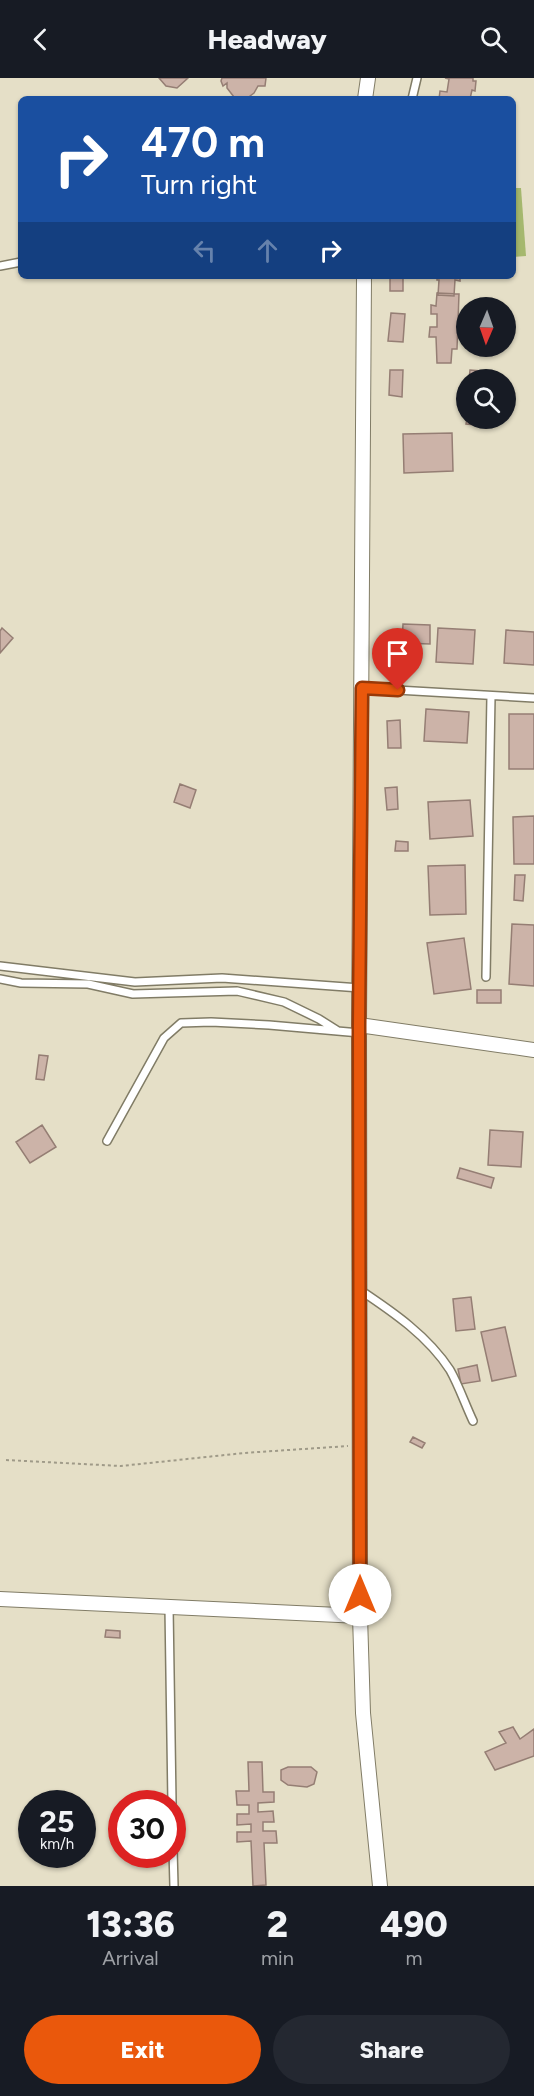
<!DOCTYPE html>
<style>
:root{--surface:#171b24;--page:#242831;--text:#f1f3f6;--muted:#9ea1a6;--accent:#ea580c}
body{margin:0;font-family:Figtree,sans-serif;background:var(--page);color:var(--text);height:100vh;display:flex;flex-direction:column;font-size:22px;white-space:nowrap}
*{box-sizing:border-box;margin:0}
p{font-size:20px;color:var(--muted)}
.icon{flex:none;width:33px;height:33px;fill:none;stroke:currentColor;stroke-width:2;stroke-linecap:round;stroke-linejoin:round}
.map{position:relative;height:1808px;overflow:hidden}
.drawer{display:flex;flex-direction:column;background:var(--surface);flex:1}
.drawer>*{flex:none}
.top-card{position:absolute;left:18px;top:18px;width:498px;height:183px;border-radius:9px;box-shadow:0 2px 4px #0004;background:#1a4fa0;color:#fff;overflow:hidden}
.needle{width:39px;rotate:182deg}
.fabs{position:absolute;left:456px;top:219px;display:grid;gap:12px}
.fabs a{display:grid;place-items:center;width:60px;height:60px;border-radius:50%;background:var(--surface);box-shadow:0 2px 4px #0004;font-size:30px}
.speed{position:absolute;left:18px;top:1712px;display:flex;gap:12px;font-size:30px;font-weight:700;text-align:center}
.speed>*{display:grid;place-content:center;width:78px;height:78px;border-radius:50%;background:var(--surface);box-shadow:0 2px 4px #0004;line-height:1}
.speed small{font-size:15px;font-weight:400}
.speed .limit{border:9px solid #d22;background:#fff;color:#111}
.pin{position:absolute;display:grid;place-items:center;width:51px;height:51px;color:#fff;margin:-62px -26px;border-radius:50% 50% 50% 0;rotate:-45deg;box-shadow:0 0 6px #0007}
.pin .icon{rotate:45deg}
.me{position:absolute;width:66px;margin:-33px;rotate:0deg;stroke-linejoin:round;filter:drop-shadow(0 0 4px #0008)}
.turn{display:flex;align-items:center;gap:21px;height:126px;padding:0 24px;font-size:27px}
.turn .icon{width:78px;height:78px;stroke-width:2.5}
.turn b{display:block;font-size:42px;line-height:51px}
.lanes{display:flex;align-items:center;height:57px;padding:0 24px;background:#0003;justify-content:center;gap:30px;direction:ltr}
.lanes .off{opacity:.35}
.eta{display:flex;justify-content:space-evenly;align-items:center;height:102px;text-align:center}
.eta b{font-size:36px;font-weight:800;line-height:42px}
.button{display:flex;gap:12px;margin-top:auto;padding:12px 24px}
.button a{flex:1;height:69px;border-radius:36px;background:var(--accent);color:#fff;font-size:24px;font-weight:800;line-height:69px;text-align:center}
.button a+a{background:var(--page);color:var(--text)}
header{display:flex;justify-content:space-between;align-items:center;height:78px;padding:0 24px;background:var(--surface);font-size:27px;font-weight:800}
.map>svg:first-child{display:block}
.green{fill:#a5b86e}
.building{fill:#ccb3a8;stroke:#957e74;stroke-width:1.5}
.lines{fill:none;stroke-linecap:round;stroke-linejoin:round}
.service-casing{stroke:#817c66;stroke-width:10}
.minor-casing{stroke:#817c66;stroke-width:16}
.path{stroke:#9f9a88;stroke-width:2;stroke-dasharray:3 3;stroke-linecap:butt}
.service{stroke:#fff;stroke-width:7}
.minor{stroke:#fff;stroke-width:14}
.route-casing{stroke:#983908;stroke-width:15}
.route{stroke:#ea580c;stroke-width:10}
</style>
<header><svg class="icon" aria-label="back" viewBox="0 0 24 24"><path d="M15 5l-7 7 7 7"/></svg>Headway<svg class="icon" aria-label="search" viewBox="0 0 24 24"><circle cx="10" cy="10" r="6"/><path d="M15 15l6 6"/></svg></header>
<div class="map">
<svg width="534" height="1808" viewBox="0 0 534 1808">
<rect width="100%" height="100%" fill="#e5dfc7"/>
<path class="green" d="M513 110H521L526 178 513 179Z"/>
<path class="building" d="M159 0H188L177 10 166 8Z
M222 0H266L265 8H258L254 15 246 21 234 19 227 10V5L223 8 221 3Z
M445 0H473V3H476L475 13 472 12 470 21H439L440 13 447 14 449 1Z
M437 198H460V203L455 202 454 218 438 217 439 202H437Z
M390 199H403V213H390Z
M437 215 459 216 457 271H452L451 285H437L436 259H429L430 249H437V236H431V227L436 228Z
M391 235 405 236 403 264 388 263Z
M390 292H403L402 319 389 317Z
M470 292 493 294 492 302H469Z
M467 340H490L489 348 466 346Z
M452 355 453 393 404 395 403 356Z
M403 546 430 547V566L402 565Z
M2 550 13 560 0 575V553Z
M438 550 475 552 473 586 436 584Z
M506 552 534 554V587L504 585Z
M426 631 469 634 467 665 424 663Z
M509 636H534V691H509Z
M400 642 401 670H388L387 643Z
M180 706 196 712 190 730 174 724Z
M397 709 398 731 387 732 385 710Z
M470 722 473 758 430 761 428 724Z
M534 738V786H514L513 739Z
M396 763 408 764V773H395Z
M465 787 466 836 430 837 428 788Z
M515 797H525L523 823 514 822Z
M512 846 534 847V908L509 906Z
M464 860 471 911 434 916 427 865Z
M477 912H501V925H477Z
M39 977 48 978 44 1002 36 1001Z
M42 1047 56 1069 30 1085 16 1064Z
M490 1052 523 1054 521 1089 488 1087Z
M460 1090 494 1100 491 1110 457 1100Z
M471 1219 475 1251 456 1253 453 1221Z
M505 1249 516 1298 492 1303 481 1254Z
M477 1287 480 1303 461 1306 458 1291Z
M413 1359 425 1365 422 1370 410 1364Z
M106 1552 120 1553V1560L105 1559Z
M513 1649 520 1661 534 1651V1678L495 1692 485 1674 506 1665 499 1654Z
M248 1684H262L263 1714H274V1724L258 1725V1734L273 1733 274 1744H263V1753H276L277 1765H264L266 1807 253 1808 251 1763 237 1764V1754H251V1746L237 1747V1736H249V1727H237L236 1713H249Z
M288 1689H311L317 1694 314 1706 307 1709 288 1707 281 1702V1692Z"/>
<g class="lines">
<defs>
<path id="service" d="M412 21 417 0
M0 188 21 184
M362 610 534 620
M0 888 135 904 222 900 360 910
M486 899 491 618
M0 901 21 905 88 906 133 916 237 913 284 924 319 941 338 953
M107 1063 164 960 181 945 211 944 269 947 360 955
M360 1212C393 1234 428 1258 450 1292 459 1308 465 1326 473 1343
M169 1529 172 1725
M172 1734 174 1808"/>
<path id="minor" d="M365 21 368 0
M364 198 359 947 360 1538 363 1635 380 1808
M359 947 534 972
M0 1521 360 1538"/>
</defs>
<use href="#service" class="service-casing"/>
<use href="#minor" class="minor-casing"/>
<path class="path" d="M6 1382 121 1388 244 1375 348 1368"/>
<use href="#service" class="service"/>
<use href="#minor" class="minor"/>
</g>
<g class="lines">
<defs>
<path id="route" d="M360 1517 359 947 362 610 398 612"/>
</defs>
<use href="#route" class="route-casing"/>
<use href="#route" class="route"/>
</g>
</svg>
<div class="fabs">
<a><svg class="needle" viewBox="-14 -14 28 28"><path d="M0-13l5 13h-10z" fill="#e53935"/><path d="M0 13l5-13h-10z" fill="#9ea1a6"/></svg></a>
<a><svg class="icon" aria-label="search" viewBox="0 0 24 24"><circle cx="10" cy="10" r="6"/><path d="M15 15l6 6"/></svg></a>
</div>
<div class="speed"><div>25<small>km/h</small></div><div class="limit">30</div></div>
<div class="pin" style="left:398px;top:612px;background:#d93025"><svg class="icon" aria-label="arrive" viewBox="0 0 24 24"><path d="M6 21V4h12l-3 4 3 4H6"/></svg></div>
<svg class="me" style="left:360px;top:1517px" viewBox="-20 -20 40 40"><circle r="19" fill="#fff"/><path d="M0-13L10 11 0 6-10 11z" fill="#ea580c"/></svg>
<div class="top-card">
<div class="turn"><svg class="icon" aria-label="right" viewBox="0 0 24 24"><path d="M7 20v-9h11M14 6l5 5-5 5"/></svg><div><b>470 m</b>Turn right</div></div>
<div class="lanes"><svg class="icon off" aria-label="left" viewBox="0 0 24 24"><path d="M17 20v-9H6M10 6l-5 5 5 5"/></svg><svg class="icon off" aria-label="ahead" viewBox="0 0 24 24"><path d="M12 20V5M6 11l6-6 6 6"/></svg><svg class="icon" aria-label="right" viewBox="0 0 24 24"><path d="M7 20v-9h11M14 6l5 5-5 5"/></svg></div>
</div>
</div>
<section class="drawer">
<div class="eta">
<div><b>13:36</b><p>Arrival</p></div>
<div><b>2</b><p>min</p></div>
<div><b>490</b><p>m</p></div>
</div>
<div class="button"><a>Exit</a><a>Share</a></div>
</section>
